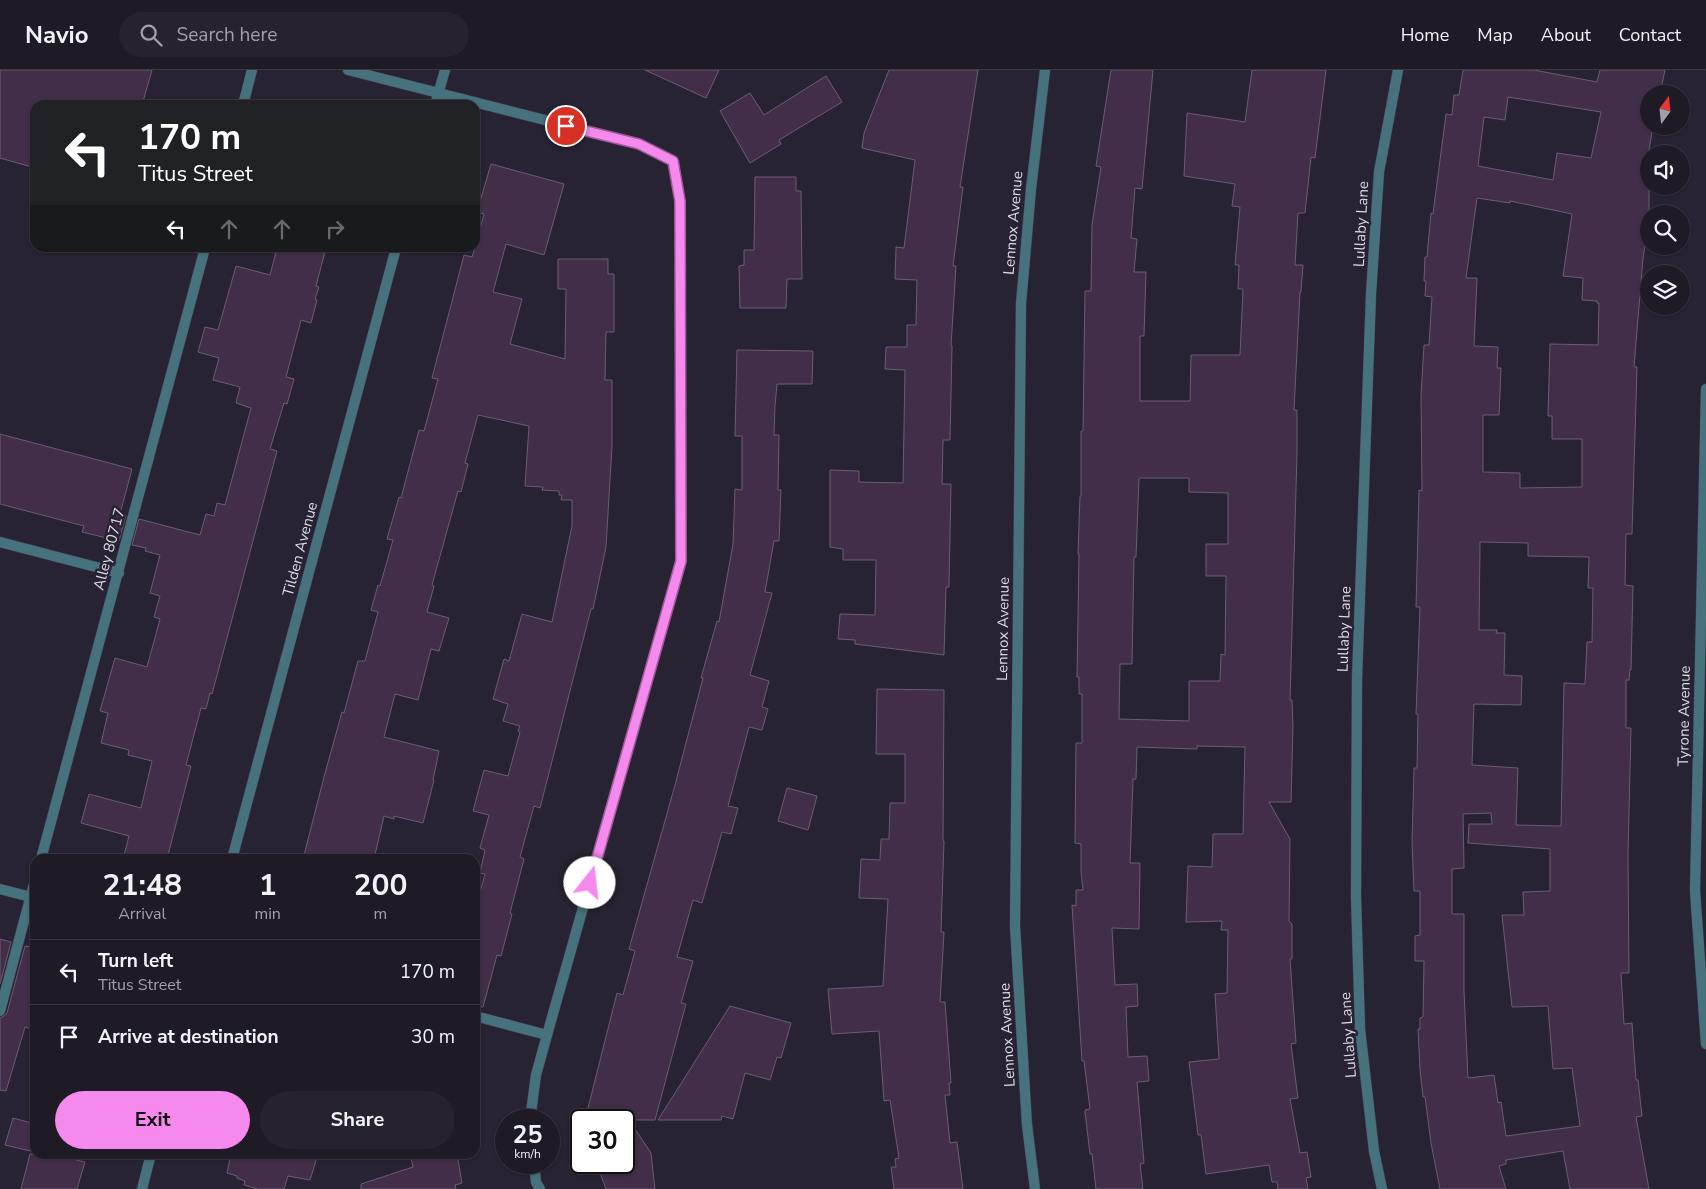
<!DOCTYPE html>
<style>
:root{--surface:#1e1a26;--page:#26232e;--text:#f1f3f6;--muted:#a1a1a7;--line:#3c3843;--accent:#f689ee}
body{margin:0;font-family:"Nunito Sans",sans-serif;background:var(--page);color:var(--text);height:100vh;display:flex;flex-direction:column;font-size:19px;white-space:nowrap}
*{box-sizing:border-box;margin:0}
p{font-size:16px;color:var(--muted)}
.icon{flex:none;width:28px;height:28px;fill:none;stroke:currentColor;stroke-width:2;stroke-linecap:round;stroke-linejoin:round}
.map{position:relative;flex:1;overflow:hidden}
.side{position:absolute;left:30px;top:784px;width:450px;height:305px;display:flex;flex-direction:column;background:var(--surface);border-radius:15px;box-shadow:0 1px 4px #0004,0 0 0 1px var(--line)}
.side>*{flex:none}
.banner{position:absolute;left:30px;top:30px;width:450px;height:152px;border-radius:15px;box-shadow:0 1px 4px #0004,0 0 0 1px var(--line);background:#202124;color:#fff;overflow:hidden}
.needle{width:32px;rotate:15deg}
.controls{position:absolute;left:1640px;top:15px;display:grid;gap:10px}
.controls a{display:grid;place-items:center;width:50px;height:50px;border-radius:50%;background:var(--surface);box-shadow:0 1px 4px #0004,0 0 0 1px var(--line);font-size:25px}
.speed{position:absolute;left:495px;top:1039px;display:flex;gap:10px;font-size:25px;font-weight:700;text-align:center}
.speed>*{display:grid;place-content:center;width:65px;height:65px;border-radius:50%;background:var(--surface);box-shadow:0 1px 4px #0004,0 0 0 1px var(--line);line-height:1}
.speed small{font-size:12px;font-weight:400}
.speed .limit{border:2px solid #111;border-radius:8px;background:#fff;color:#111}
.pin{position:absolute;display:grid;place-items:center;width:42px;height:42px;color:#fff;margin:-21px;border:2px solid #fff;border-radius:50%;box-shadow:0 1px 5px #0007}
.me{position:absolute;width:55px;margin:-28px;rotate:16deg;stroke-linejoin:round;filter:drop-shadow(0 0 4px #0008)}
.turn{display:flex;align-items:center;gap:18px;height:105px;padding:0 25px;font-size:22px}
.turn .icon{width:65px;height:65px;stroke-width:2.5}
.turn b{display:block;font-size:35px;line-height:42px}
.lanes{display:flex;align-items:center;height:48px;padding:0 25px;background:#0003;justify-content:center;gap:25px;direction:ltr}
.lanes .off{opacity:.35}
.eta{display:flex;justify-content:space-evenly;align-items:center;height:85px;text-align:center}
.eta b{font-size:30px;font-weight:700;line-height:35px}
.button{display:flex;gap:10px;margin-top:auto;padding:10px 25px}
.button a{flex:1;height:58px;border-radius:30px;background:var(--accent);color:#111;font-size:20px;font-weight:700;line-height:58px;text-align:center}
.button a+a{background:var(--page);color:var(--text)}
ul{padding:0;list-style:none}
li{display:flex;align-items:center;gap:15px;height:65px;padding:0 25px;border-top:1px solid var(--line)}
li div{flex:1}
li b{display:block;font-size:19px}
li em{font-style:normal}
header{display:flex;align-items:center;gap:30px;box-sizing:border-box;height:70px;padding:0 25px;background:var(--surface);border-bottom:1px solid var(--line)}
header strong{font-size:24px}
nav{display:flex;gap:28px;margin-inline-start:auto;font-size:18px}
.search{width:350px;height:45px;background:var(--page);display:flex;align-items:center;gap:12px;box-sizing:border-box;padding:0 18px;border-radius:28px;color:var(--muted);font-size:19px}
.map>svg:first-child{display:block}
.building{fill:#432e4a;stroke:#6b5d6f;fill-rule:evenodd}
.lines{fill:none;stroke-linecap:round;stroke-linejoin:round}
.service-casing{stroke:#45404f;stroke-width:11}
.minor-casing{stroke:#45404f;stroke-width:11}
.tertiary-casing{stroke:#45404f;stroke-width:11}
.service{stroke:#46727d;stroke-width:10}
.minor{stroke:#46727d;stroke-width:10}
.tertiary{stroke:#46727d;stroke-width:10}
.route-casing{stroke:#a0599b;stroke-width:12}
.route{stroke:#f689ee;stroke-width:9}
.labels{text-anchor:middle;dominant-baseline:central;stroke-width:5;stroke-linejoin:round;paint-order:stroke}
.street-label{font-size:15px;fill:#dddae5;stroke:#282333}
</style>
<header>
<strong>Navio</strong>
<div class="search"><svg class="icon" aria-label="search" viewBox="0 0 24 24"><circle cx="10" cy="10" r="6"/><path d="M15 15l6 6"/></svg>Search here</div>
<nav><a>Home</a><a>Map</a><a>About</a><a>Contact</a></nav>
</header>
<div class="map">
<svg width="1706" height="1119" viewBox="0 0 1706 1119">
<rect width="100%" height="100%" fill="#282333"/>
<path class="building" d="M0 0H152L142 35H35V98L0 88Z
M645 0H719L706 28Z
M889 0H978L960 117H963L953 196H956L951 276H952L950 370H943L942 414H951L949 517H946L944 585 855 574V570L838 569 840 544 875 545 876 490H843V479L830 477V400L859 401V412L903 413 905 300 885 299 886 277H907V255H916L917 210 895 209 896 177 904 178 915 90 862 78 864 63Z
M1111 0H1153L1142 119 1135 118 1131 168 1137 169 1134 202H1146L1144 266H1140V331H1190L1191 285H1240L1243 219H1238L1239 195H1235L1240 137 1232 136 1235 114 1184 106 1187 43 1245 52 1252 0H1326L1315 88 1311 87 1305 143H1298L1295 195H1303L1301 222H1300L1294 340H1297V384L1290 630H1292L1293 656 1291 732H1269L1290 769 1289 851 1292 854V889H1290L1296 973 1291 974 1298 1028 1290 1029 1300 1083 1307 1082 1311 1107 1306 1108 1308 1119H1278L1277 1112H1272L1269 1095 1206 1104 1201 1065H1198L1189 992 1219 989 1215 924 1227 923 1228 860H1221L1222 851 1186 852 1188 796 1212 797 1213 764H1243L1245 677 1197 676V679L1137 677 1136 709H1133L1130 793H1140L1139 859 1112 858 1115 915 1137 914 1138 936 1126 937 1128 987 1147 986 1149 1011 1137 1012 1144 1093 1140 1094 1143 1119H1096L1092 1084H1090L1085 1042V1040L1090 1039 1084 991H1082L1072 835 1076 836V820H1083L1081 801V774L1075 773 1076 673H1082V624H1079V607H1077L1079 484H1078L1080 426H1081V361H1083L1085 221H1091L1092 155 1101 97 1096 96ZM1139 408H1189V422L1228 423V474H1206V506H1226L1225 585 1221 584 1220 611H1189V651L1119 649 1120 594H1132L1134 487H1136Z
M1463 0H1534L1597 12 1600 0H1665L1660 24H1649V56H1653L1649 80V152L1643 188 1634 297H1637L1632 464H1626L1625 515 1633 516 1631 600 1630 599 1629 610H1626V658H1631L1628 785 1629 903H1621L1624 954 1632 953 1636 1010H1638L1642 1046 1636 1047 1649 1119H1570L1563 1081 1506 1090V1094L1499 1096 1506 1119H1440L1431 1073 1425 1027H1423L1420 1000 1418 959H1420V948L1423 947 1424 891H1415V866L1420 865V821H1414L1412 773 1414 698H1417L1418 644H1416L1420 537H1416L1419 420 1422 421 1421 325 1424 275H1429L1432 227 1425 226 1426 211H1424L1425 187H1427L1431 143 1433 144 1446 44 1452 45 1454 25H1459ZM1508 27 1601 42 1591 88 1557 83 1553 110 1478 96 1484 47 1505 50ZM1477 128 1510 133V131L1572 144 1563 206 1583 208 1582 230 1597 231V233H1599L1598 275 1550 274 1548 346H1552V369H1582V417L1520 418V403L1483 402V345H1499L1501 298H1497L1498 277 1474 276 1477 208H1466ZM1480 472 1528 473V486L1589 487 1588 518H1593L1592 572H1587L1585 614 1564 613 1561 756 1516 755 1518 698 1472 695 1474 634 1521 635 1522 606 1504 605 1505 563H1496L1497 560H1479ZM1491 743 1492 754H1469L1468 773 1550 779V821L1523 822 1524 845H1502L1512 937 1548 936 1553 999 1572 998 1580 1056 1506 1066 1501 1032 1498 1033 1494 1005 1468 1008 1464 921V844H1452V799L1464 798 1463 744Z
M826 6 842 32 779 70 781 74 750 93 720 41 750 23 764 45Z
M491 94 564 114 544 185 506 174 493 222 522 229 510 274 565 289 566 219H558V189H608V204H614V262H606L605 310H612V376L606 477 593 539H591L540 738 534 736 520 787 524 789 510 843 512 844 501 886 497 885 483 937 475 936V841L485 804 480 803 485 780 480 778 489 745 473 741 484 700 508 706 520 662 518 661 520 656 503 651 508 634 493 629 504 589 509 591 522 544 552 552 572 456V430H561L562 425H559V421L542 420 543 417 525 416 529 356 478 345 465 393 468 394 461 422 458 421 432 515 434 516 427 542 449 548 439 581 431 579 418 630 395 624 384 667 439 681 433 710H434L423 753 394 746V749L384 746 374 789H303L324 707 342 642 344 643 358 591H365L378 542 371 540 378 515 380 516 393 470 387 469 399 427 401 428 419 360 424 361 438 309 432 308 464 185 472 187 475 178 484 144 477 142Z
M755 107H796V121H801L802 209H787L786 238H740L739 196 744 195V180H754Z
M277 178H326L316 216 319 217 315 229 317 230 311 253 301 250 286 307 294 309 287 334 284 333 270 379 277 381 212 624 210 623 206 639 201 638 186 695 191 696 167 789H123L129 766 81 753 89 724 141 738 152 691 128 685 129 680 101 673 108 643 100 641 115 588 147 597 160 549 154 547 160 526 150 523 160 485 145 481 146 478 132 475 139 449 200 465 206 444 214 446 217 433 225 435 251 338 236 333 240 317 213 310 219 288 198 282 205 257 218 260 236 196 270 205Z
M737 280 813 281 812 314H777L775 336 774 365H779L778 420H781L779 471H774L765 522 772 523 750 605 769 611 762 637 768 639 762 660 749 657 728 736 738 738 731 764 722 762 702 833 693 830 677 887 693 891 681 933 686 934 655 1050H629L651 1083 655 1119H606L596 1092H624V1050H586V1046L617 923 623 925 635 881 629 879 675 715 703 608H701L717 551 719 552 733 474 735 419 742 420V366H735Z
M0 364 132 399 120 444 126 445 119 471 82 462 84 456 0 434Z
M877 619 944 620 943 770 944 771 941 862H944L940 932H945L951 1013H949L950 1025H945L950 1073 957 1072 963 1119H894L891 1097H896L895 1089 899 1088 890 1030 884 1031 879 961 832 964 828 919 883 916 888 829 859 828 861 789 880 790 881 769H889L890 733H905V684H876Z
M787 718 817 726 808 760 778 751Z
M0 869 11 872 0 914Z
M25 876 35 878V960L25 957 6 1021 0 1020V948L4 946 7 943Z
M730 936 791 953 781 988 777 987 770 1010 745 1003 733 1049 722 1046 721 1050H658Z
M13 1048 35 1054V1082L5 1075Z
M30 1084H78L76 1090 85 1092 77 1119H21Z
M231 1084H318L310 1110 288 1106 284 1119H258L244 1115 245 1111 237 1108V1106L227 1103Z
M410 1084H457L462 1113 455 1115 456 1119H361V1114L413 1097Z"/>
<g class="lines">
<defs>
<path id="service" d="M243 35 252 0
M0 472 119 503
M41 789 205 178
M0 941 35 810"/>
<path id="minor" d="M348 0 639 74 673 91 680 131 681 491 547 965
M435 35 445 0
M1706 319 1695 821 1706 974
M232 789 396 178
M142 1119 151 1084
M1035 1119 1027 1055 1015 856 1021 234 1031 119 1045 0
M1382 1119 1374 1081 1360 959 1356 827 1357 609 1371 224 1379 102 1398 0"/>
<path id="tertiary" d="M0 819 35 828
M475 946 547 965 536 1005 530 1050
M534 1092 536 1112 540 1119"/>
</defs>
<use href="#service" class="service-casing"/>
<use href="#minor" class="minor-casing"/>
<use href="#tertiary" class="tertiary-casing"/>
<use href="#service" class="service"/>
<use href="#minor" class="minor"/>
<use href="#tertiary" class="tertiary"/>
</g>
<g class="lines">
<defs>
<path id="route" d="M566 56 639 74 673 91 680 131 681 491 590 813"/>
</defs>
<use href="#route" class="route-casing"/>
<use href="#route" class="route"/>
</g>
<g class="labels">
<g class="street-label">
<text transform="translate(1013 153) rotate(-85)">Lennox Avenue</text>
<text transform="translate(1361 154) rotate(-87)">Lullaby Lane</text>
<text transform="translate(109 479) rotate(-75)">Alley 80717</text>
<text transform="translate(300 479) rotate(-75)">Tilden Avenue</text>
<text transform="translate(1003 559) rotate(-89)">Lennox Avenue</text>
<text transform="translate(1344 559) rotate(-88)">Lullaby Lane</text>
<text transform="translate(1684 646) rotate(-89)">Tyrone Avenue</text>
<text transform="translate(1007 965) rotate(-93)">Lennox Avenue</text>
<text transform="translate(1348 965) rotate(-94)">Lullaby Lane</text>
</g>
</g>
</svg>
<div class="controls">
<a><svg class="needle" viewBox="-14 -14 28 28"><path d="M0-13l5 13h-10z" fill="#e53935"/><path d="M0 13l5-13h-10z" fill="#a1a1a7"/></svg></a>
<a><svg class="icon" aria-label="sound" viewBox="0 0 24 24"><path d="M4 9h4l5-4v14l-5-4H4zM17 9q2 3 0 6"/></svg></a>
<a><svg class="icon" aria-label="search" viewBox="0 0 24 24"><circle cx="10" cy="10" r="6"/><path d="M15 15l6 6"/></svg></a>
<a><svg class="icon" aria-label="layers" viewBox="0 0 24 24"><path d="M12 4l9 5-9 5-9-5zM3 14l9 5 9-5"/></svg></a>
</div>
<div class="speed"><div>25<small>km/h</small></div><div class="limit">30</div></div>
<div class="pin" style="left:566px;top:56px;background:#d93025"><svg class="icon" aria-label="arrive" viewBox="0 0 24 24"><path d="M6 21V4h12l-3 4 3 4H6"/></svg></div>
<svg class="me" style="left:590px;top:813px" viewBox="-20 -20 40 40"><circle r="19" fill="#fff"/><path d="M0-13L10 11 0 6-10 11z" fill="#f689ee"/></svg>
<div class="banner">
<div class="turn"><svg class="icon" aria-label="left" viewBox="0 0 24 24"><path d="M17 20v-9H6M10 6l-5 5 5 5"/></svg><div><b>170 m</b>Titus Street</div></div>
<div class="lanes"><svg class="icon" aria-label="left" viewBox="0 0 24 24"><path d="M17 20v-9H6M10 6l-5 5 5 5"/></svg><svg class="icon off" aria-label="ahead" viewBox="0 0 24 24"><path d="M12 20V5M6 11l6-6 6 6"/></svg><svg class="icon off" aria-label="ahead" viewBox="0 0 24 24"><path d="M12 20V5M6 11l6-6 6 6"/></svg><svg class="icon off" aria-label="right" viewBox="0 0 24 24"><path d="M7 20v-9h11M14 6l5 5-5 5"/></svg></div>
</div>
<section class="side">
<div class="eta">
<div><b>21:48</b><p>Arrival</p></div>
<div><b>1</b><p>min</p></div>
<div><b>200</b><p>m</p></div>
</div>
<ul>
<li><svg class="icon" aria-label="left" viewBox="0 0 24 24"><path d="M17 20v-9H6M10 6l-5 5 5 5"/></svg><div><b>Turn left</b><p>Titus Street</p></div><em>170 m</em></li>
<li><svg class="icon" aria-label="arrive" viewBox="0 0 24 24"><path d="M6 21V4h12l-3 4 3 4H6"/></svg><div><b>Arrive at destination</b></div><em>30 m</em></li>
</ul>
<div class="button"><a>Exit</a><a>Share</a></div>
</section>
</div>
